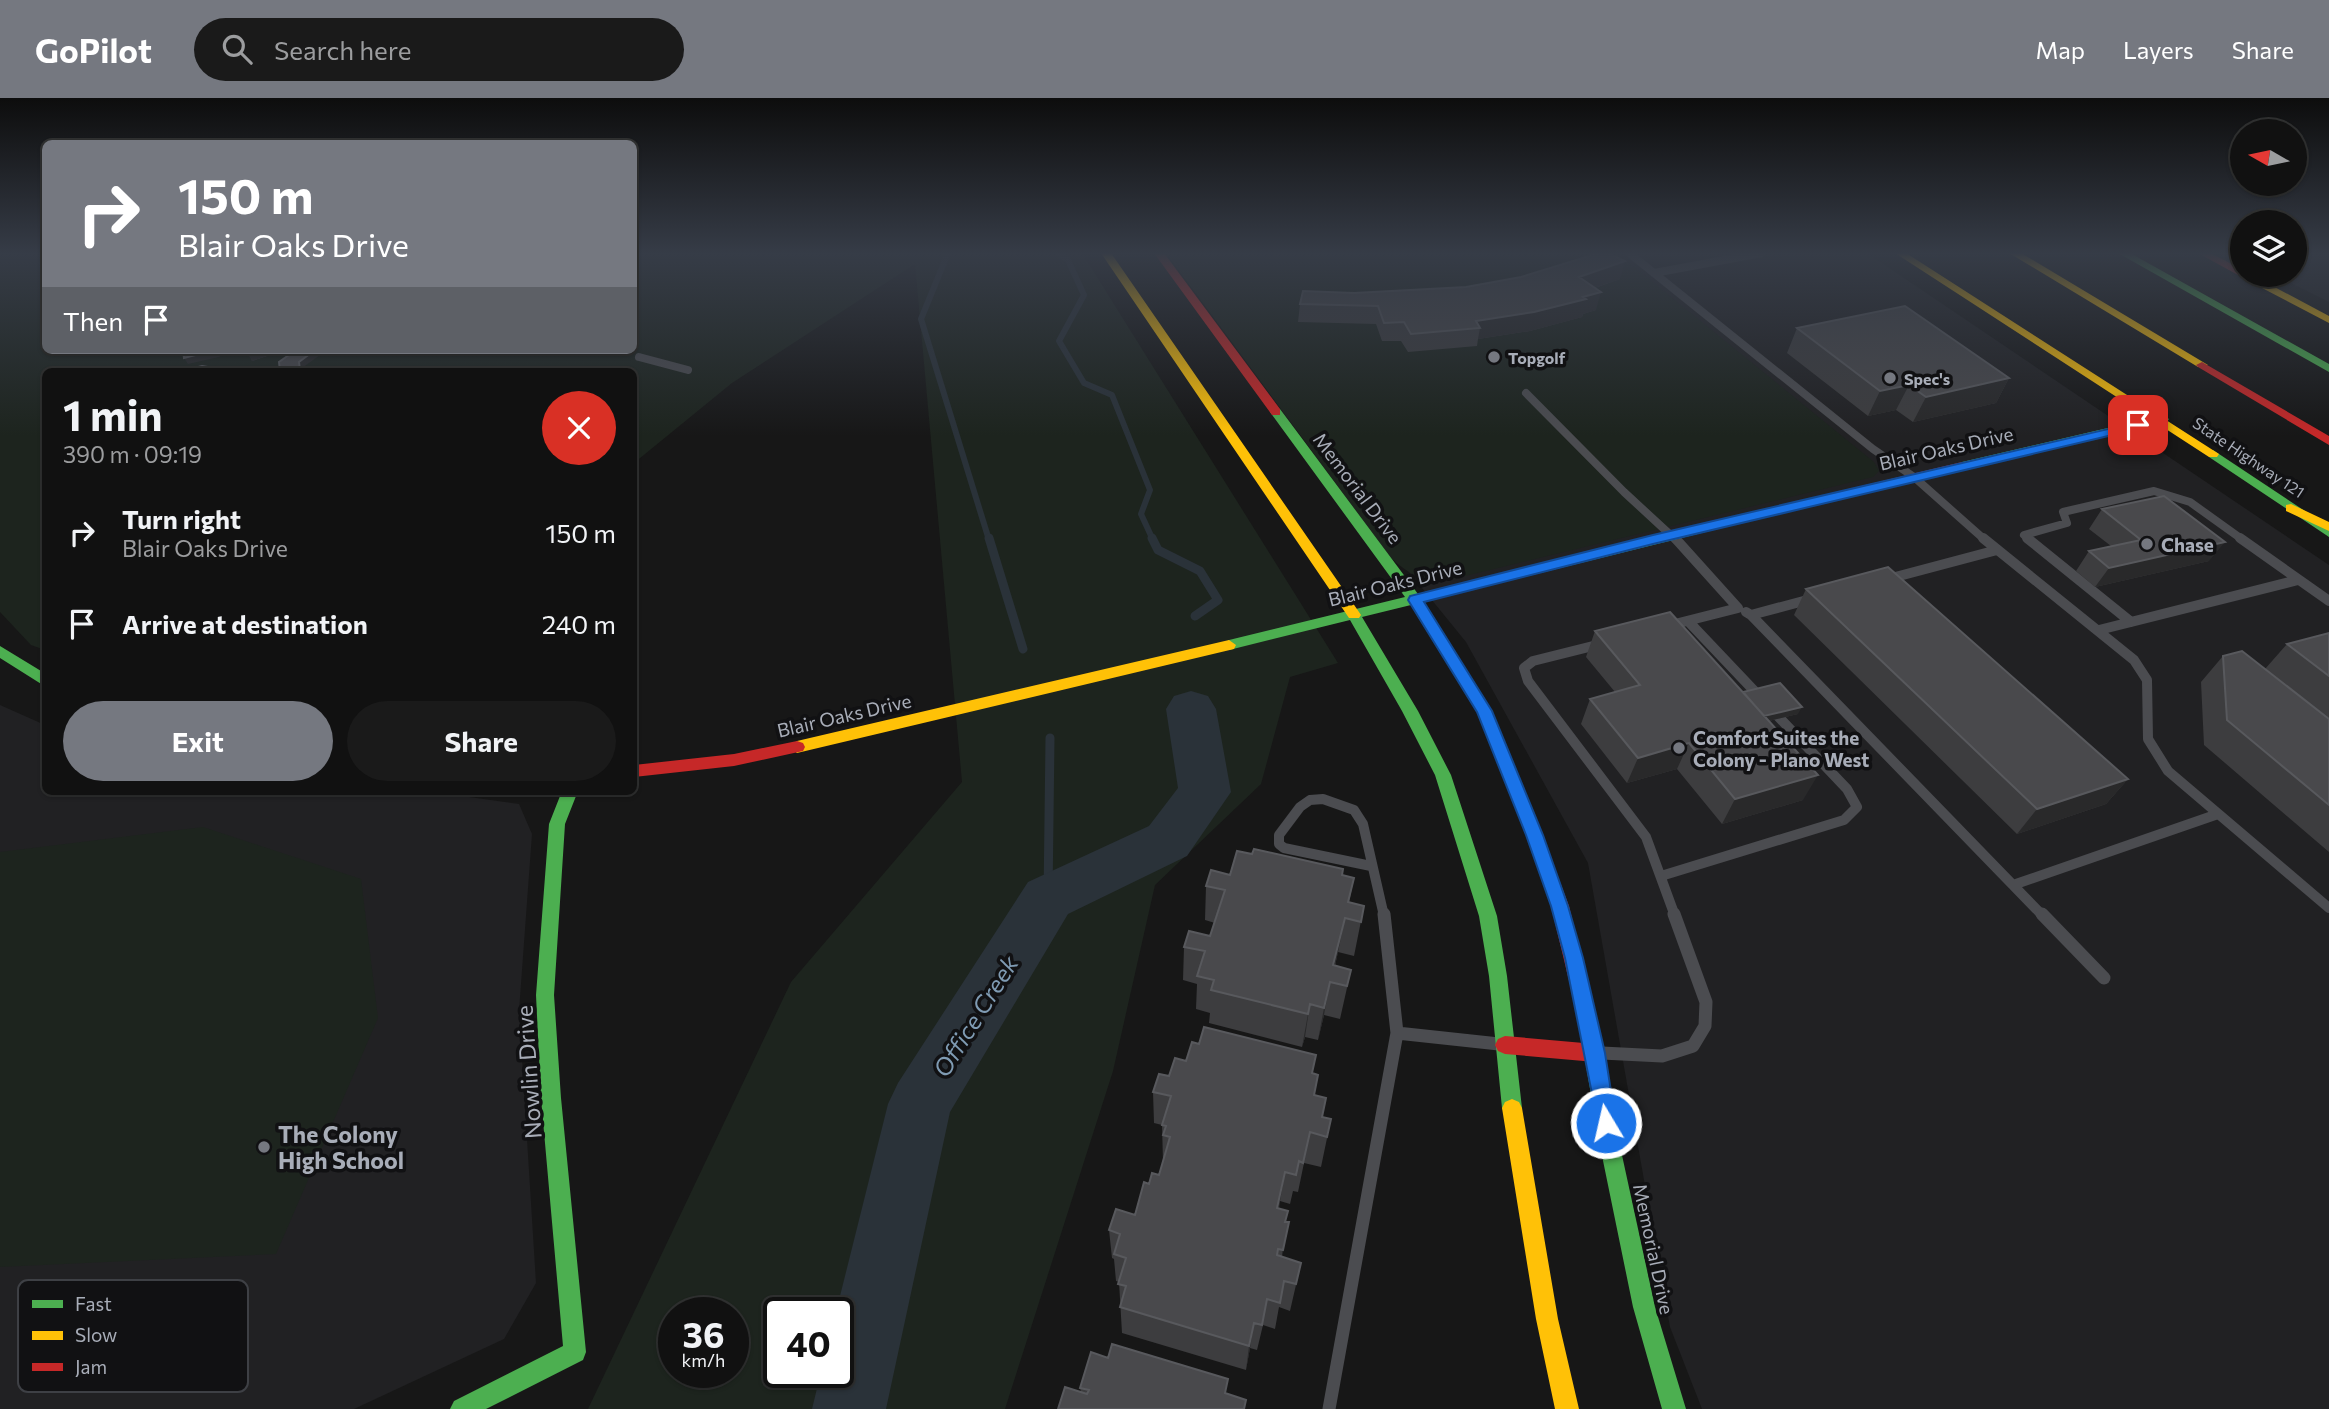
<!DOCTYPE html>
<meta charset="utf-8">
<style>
:root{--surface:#111;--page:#1a1a1a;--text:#f1f3f6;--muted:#9c9d9f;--line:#303131;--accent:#757880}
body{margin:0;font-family:Commissioner,sans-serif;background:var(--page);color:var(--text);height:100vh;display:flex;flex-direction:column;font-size:26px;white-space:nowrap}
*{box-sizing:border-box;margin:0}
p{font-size:23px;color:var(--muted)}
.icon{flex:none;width:38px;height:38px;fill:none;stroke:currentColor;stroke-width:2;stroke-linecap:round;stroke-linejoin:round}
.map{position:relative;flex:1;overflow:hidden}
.drawer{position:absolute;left:42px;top:270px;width:595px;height:427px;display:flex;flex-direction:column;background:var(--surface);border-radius:10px;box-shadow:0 2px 5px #0004,0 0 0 2px var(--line)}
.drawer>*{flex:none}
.hud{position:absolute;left:42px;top:42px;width:595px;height:214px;border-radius:10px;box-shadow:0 2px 5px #0004,0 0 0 2px var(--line);background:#757880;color:#fff;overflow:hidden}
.needle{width:46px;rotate:279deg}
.controls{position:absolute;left:2230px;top:21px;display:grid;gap:14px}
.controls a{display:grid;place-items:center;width:77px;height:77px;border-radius:50%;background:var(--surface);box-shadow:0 2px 5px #0004,0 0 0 2px var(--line);font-size:35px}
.speed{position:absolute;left:658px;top:1199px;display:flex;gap:14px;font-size:35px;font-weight:700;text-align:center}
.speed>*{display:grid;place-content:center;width:91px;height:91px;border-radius:50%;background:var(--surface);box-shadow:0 2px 5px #0004,0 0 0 2px var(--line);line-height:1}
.speed small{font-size:18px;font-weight:400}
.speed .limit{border:4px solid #111;border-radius:10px;background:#fff;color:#111}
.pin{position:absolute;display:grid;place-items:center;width:60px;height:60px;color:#fff;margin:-30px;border-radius:14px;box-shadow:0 4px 10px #0006}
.me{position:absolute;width:77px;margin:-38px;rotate:351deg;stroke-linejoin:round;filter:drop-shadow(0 0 5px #0008)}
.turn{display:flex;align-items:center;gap:24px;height:147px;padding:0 21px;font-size:32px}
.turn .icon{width:91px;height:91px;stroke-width:2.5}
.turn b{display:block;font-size:49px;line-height:60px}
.then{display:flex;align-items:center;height:66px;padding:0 21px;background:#0003;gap:14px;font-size:26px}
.round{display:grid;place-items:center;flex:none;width:74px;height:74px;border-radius:37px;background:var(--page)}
.headline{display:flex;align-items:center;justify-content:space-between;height:119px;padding:0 21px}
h1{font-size:42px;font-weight:700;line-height:52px}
.cta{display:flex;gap:14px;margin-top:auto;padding:14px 21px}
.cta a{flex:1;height:80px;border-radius:42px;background:var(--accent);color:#fff;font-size:28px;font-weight:700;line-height:80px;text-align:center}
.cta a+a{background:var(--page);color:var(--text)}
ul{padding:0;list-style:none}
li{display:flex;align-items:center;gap:21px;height:91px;padding:0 21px}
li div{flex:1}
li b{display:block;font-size:26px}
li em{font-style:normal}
header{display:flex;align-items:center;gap:42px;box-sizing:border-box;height:98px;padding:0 35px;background:var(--accent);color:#fff}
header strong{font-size:33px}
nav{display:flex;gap:38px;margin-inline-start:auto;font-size:24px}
.search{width:490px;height:63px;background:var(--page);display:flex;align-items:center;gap:18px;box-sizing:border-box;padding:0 24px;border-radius:38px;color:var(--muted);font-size:26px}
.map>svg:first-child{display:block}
.built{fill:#212123}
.green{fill:#1d241e;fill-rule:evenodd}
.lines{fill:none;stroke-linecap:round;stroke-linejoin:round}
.stream-far1{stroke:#2a3239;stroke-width:6}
.stream{stroke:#2a3239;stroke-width:9}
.river{fill:#2a3239;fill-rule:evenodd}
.lane-far2{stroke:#4b4c50;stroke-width:8}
.lane-far1{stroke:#4b4c50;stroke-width:10}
.lane{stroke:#4b4c50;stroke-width:13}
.fast{fill:#4caf50;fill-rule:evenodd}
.slow{fill:#ffc107;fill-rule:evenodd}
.jam{fill:#c62828;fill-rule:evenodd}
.wall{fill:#3d3d3f}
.shaded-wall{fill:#29292a}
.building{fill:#49494c;stroke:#58595d;stroke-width:2}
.route{fill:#1a73e8;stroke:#114b97;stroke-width:2}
.poi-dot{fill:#757880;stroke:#111113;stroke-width:2.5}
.labels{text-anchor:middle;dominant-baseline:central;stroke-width:7;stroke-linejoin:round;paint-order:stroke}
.far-poi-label{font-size:16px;font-weight:bold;fill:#a8adb8;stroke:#111113;text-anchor:start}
.far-street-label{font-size:16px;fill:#a8adb8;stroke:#111113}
.street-label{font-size:19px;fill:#a8adb8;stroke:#111113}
.poi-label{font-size:19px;font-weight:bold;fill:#a8adb8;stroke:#111113;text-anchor:start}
.near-street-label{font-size:23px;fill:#a8adb8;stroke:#111113}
.near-poi-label{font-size:23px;font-weight:bold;fill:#a8adb8;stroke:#111113;text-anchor:start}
.near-water-label{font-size:24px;font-style:italic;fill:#7f9bb3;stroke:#111113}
.key{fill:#111113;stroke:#3e4045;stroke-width:2}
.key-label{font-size:19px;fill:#a8adb8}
</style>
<header>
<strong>GoPilot</strong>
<div class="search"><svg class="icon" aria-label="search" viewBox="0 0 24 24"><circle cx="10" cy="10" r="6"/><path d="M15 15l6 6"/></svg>Search here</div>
<nav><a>Map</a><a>Layers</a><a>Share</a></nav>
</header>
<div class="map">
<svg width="2329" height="1311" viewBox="0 0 2329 1311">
<rect width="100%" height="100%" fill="#171717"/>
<path class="built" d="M1171 155H1867L2329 467V1311H1702L1670 1229 1588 765 1466 544 1405 469Z
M2294 155H2329V204L2275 177H2294Z
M0 607 45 627 46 693H427L519 706 532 736 519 913 536 1185 504 1241 354 1311H0Z"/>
<path class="green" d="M0 155H45L46 252H634V155H1082L1338 565 1290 579 1261 686 1155 787 1113 973 1005 1311H588L791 884 962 684 915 166 732 285 634 365V273H46L45 552 31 547 0 514ZM674 1214H733V1274H674ZM779 1214H838V1274H779Z
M1166 155H1617L1874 364 1879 373 1873 379 1457 480C1427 486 1411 479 1390 459Z
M203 729 361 781 378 920 276 1156 0 1169V754Z"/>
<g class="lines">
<path class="stream-far1" d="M948 155 921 221 989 442
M1058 155 1068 162 1084 197 1059 243 1084 285 1112 297 1150 392 1141 416 1153 442"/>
<path class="stream" d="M989 440 1023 551
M1152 440 1158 452 1200 473 1218 502 1195 518
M1048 800 1050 640"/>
<path class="river" d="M1191 593 1208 598 1216 611 1231 694 1187 758 1068 816 950 1014 886 1311H812L821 1274H838V1214H836L888 1006 898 985 1028 784 1149 728 1178 690 1166 611 1174 598Z"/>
<path class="lane-far2" d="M1629 155 1873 351 1914 379 1985 442
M1654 175 1762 155
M639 259 688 272
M1526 295 1624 394 1676 442
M2030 442 2024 437 2067 425 2063 414 2154 393 2190 404 2243 442"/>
<path class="lane-far1" d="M1983 440 2134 562 2147 582 2148 641 2168 673 2329 810
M2027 440 2131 524
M2240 440 2329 503
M1884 482 1997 452
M1746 514 1751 517 1811 501
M1751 517 2043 818
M1688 523 1761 600
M1667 528 1738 510 1675 440
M2099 532 2298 482
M1601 546 1533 563 1524 570 1528 583 1646 739 1675 818
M1371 768 1284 750 1279 746V737L1300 709 1310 702 1323 701 1354 712 1363 726 1384 818
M1661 778 1844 722 1857 709 1847 691 1772 612
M2013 787 2218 716"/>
<path class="lane" d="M2042 816 2104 880
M1397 935 1499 946
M1602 955 1662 958 1693 948 1705 928 1706 904 1674 816
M1329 1311 1397 935 1384 816"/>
<path class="fast" d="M2118 155H2130L2329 266V274Z
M1276 310 1280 311 1418 496 1786 406 1793 410 1786 414 1423 504 1492 613 1544 742 1542 747H1530L1528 742 1477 614 1411 507 1362 519 1418 613 1451 677 1497 818 1507 878 1522 1010 1519 1016 1512 1019 1505 1016 1502 1010 1489 878 1479 818 1435 677 1402 613 1350 522 1229 552 1222 547 1229 542 1405 499 1270 314Z
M2163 317 2169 321 2167 324 1962 372 1956 368 1962 364Z
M2213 352 2329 429V439L2209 359V353Z
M0 548 46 576V589L0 560Z
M562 693H578L565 726 554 897 561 1000 586 1254 583 1262 486 1311H450L454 1303 563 1248 541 1000 536 897 549 726Z
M1586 908 1593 910 1595 916 1620 1048 1655 1209 1686 1311H1662L1633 1209 1600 1048 1577 916 1579 910Z"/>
<path class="slow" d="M1101 155H1111L1359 514 1361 517 1359 520H1349Z
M1895 155H1906L2219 356 2217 359H2209Z
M2009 155H2021L2208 267 2198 269Z
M2242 175V177H2252L2329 218V225L2241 179Z
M2291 406 2329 424V433L2286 413V407Z
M1229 542 1236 547 1234 551 797 655 789 649 797 643Z
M1512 1001 1519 1004 1522 1010 1558 1221 1579 1311H1555L1536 1221 1502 1010 1505 1004Z"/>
<path class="jam" d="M1154 155H1164L1280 311V317H1272Z
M2198 155H2210L2242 171V177H2246H2238Z
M2202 264 2329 338V347L2198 269 2196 267Z
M1962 364 1966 365V371L1786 414 1779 410 1786 406Z
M797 643 803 645 805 649 803 653 734 668 634 679V667L734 656Z
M1536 735 1542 737 1544 742 1569 808 1595 916 1593 922 1586 924 1579 922 1577 916 1551 808 1528 742 1530 737Z
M1505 938 1595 946 1602 949 1605 955 1602 961 1595 964 1505 956 1498 953 1495 947 1498 941Z"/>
</g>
<path class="wall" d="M1620 181 1595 190 1596 212 1583 216 1582 219 1530 233 1478 241 1477 248 1408 254 1401 243H1382L1376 226 1298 224 1300 206Z
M1797 230 2009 280 1996 305 1913 324 1896 312 1868 318 1787 255Z
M246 252H282L281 258H267L252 263 249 254Z
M2102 411 2209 463 2095 489 2076 473 2089 453 2111 448 2089 431Z
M1806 491 2128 681 2106 706 2017 736 1794 517Z
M1595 533 1798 616 1769 623 1803 702 1722 726 1677 671 1627 685 1581 626 1590 601 1615 594 1586 559Z
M2329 535V754L2204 647 2201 584 2223 558 2265 571 2287 546Z
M1230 777H1342L1354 780 1349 805 1364 808 1354 858 1338 854 1335 868 1351 872 1340 921 1324 917 1318 942 1305 939 1302 949 1209 925 1210 915 1196 911 1197 886 1183 882 1184 849 1210 838 1215 825 1205 822 1206 788Z
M1186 963 1313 975 1314 997 1322 1019 1331 1021 1321 1069 1304 1065 1298 1094 1293 1093 1290 1106 1280 1103 1279 1110 1286 1124 1282 1159 1301 1165 1290 1213 1279 1209 1275 1231 1263 1227 1257 1252 1250 1250 1246 1272 1122 1235 1119 1184 1116 1183 1114 1161 1112 1160 1109 1132 1135 1117 1149 1086 1159 1077 1163 1064 1162 1027 1154 1025 1153 994Z
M1108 1260 1228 1281 1058 1311 1081 1294 1080 1290Z"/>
<path class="shaded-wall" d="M1625 163 1620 181 1574 197 1579 179Z
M1601 194 1596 212 1583 216 1582 219 1530 233 1478 241 1480 230 1476 223Z
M215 252H229L219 259 188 266 184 260Z
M263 252 267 258 252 263 248 256Z
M315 252H327L302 270 303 273H296L299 264Z
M2009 280 1996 305 1913 324 1926 299Z
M1909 287 1896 312 1868 318 1880 293Z
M2225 444 2209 463 2095 489 2109 470Z
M1802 609 1798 616 1739 630 1743 623Z
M1689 645 1677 671 1627 685 1638 660Z
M1818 677 1803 702 1722 726 1735 701Z
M2128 681 2106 706 2017 736 2037 711Z
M1345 820 1338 854 1331 884 1333 867Z
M1330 884 1324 917 1318 942 1324 910Z
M1310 906 1305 939 1302 949 1308 916Z
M1285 1074 1280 1103 1272 1138 1277 1110Z
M1254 1225 1250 1250 1246 1272 1249 1248Z"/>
<path class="building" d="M1599 155H1608L1625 163 1579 179 1601 194 1583 199 1586 201 1534 214 1476 223 1480 230 1411 236 1404 224 1384 225 1378 208 1300 206 1303 193 1354 195 1466 189 1521 179Z
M1905 208 2009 280 1926 299 1909 287 1880 293 1797 230Z
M183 252H215L184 260Z
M250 252H262L248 256Z
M296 252H315L299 264 300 272 280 273 279 264Z
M202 268 231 273H183Z
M2164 398 2225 444 2109 470 2089 453 2141 442 2102 411Z
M1888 469 2128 681 2037 711 1806 491Z
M1670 514 1818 677 1735 701 1689 645 1638 660 1590 601 1640 587 1595 533Z
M2329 535V578L2287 546Z
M2242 553 2329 621V707L2227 622 2223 558Z
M1780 585 1802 609 1764 618 1743 594Z
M1254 751 1343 771 1342 777 1354 780 1348 804 1364 808 1361 824 1345 820 1333 867 1351 872 1347 888 1330 884 1324 910 1310 906 1308 916 1211 892 1214 882 1197 878 1205 853 1184 849 1189 833 1210 838 1225 792 1206 788 1211 772 1230 777 1237 753 1252 756Z
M1204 929 1316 957 1312 975 1318 977 1314 997 1326 1000 1322 1019 1331 1021 1327 1039 1310 1034 1303 1065 1299 1063 1296 1077 1285 1074 1277 1110 1288 1113 1285 1124H1289L1283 1152 1278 1151 1277 1157 1301 1165 1296 1186 1284 1183 1280 1205 1267 1201 1262 1227 1254 1225 1249 1248 1120 1209 1126 1188 1118 1186 1126 1160 1114 1156 1120 1136 1109 1132 1116 1111 1135 1117 1144 1084 1149 1086 1152 1075 1159 1077 1170 1039 1163 1037 1166 1028 1162 1027 1171 998 1153 994 1159 976 1169 978 1175 960 1186 963 1192 944 1199 946Z
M1112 1246 1228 1281 1225 1295 1246 1302 1244 1311H1058L1065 1289 1087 1296 1089 1292 1080 1290 1091 1254 1108 1260Z"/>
<linearGradient id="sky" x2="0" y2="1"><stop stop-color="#0d0d0d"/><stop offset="0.46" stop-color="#363c47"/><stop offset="1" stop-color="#363c47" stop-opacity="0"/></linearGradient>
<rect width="2329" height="338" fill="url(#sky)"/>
<path class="route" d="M2138 324 2144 327 2142 330 1653 446 1424 504 1492 613 1543 737 1568 808 1583 860 1605 955 1616 1025 1613 1031 1606 1034 1599 1031 1565 860 1551 808 1526 737 1477 614 1408 502 1410 498 1653 437Z"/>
<g class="poi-dot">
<circle cx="1494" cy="259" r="7"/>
<circle cx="1890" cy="280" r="7"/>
<circle cx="2147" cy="446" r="7"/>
<circle cx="1679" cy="650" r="7"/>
<circle cx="264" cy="1049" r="7"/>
</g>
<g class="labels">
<g class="far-poi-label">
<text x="1508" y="259">Topgolf</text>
<text x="1904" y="280">Spec's</text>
</g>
<g class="far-street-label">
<text transform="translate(2249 359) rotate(34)">State Highway 121</text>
</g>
<g class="street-label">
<text transform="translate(1946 350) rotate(-13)">Blair Oaks Drive</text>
<text transform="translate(1358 390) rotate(53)">Memorial Drive</text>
<text transform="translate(1395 485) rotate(-14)">Blair Oaks Drive</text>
<text transform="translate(844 617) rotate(-13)">Blair Oaks Drive</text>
<text transform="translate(1654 1151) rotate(78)">Memorial Drive</text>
</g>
<g class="poi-label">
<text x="2161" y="446">Chase</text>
<text x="1693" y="639">Comfort Suites the<tspan x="1693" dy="22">Colony - Plano West</tspan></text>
</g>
<g class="near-street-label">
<text transform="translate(528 974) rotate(-94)">Nowlin Drive</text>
</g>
<g class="near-poi-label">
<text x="278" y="1036">The Colony<tspan x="278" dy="26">High School</tspan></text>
</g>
<g class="near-water-label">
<text transform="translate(975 918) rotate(-58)">Office Creek</text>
</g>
</g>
<rect x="18" y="1182" width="230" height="112" rx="10" class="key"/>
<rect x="32" y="1202" width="31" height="8" fill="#4caf50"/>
<rect x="32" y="1233" width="31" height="9" fill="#ffc107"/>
<rect x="32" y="1265" width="31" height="8" fill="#c62828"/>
<g class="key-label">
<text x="75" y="1213">Fast</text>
<text x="75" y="1244">Slow</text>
<text x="75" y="1276">Jam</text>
</g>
</svg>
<div class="controls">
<a><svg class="needle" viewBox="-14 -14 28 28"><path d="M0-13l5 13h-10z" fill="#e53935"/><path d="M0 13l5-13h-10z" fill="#9c9d9f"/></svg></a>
<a><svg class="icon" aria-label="layers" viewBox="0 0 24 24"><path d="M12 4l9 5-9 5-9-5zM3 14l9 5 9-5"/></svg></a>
</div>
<div class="speed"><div>36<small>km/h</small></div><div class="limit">40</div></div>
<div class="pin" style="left:2138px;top:327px;background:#d93025"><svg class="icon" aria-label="arrive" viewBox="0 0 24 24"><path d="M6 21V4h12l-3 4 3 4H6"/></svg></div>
<svg class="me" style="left:1606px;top:1025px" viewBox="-20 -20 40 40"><circle r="17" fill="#1a73e8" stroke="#fff" stroke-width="3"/><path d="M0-11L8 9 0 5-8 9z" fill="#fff"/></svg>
<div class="hud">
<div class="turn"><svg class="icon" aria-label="right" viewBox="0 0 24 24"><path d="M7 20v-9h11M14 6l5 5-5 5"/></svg><div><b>150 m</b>Blair Oaks Drive</div></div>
<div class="then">Then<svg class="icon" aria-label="arrive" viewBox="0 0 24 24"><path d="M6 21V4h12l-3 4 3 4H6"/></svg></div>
</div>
<section class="drawer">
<div class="headline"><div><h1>1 min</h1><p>390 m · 09:19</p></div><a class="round" style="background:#d93025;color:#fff"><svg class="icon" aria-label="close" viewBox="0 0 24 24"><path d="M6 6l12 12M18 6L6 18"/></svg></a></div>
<ul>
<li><svg class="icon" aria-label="right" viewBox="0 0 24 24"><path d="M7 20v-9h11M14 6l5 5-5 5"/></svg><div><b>Turn right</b><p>Blair Oaks Drive</p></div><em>150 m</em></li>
<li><svg class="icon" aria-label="arrive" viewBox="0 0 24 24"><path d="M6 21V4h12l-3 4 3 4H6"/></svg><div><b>Arrive at destination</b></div><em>240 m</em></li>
</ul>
<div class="cta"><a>Exit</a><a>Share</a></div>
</section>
</div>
